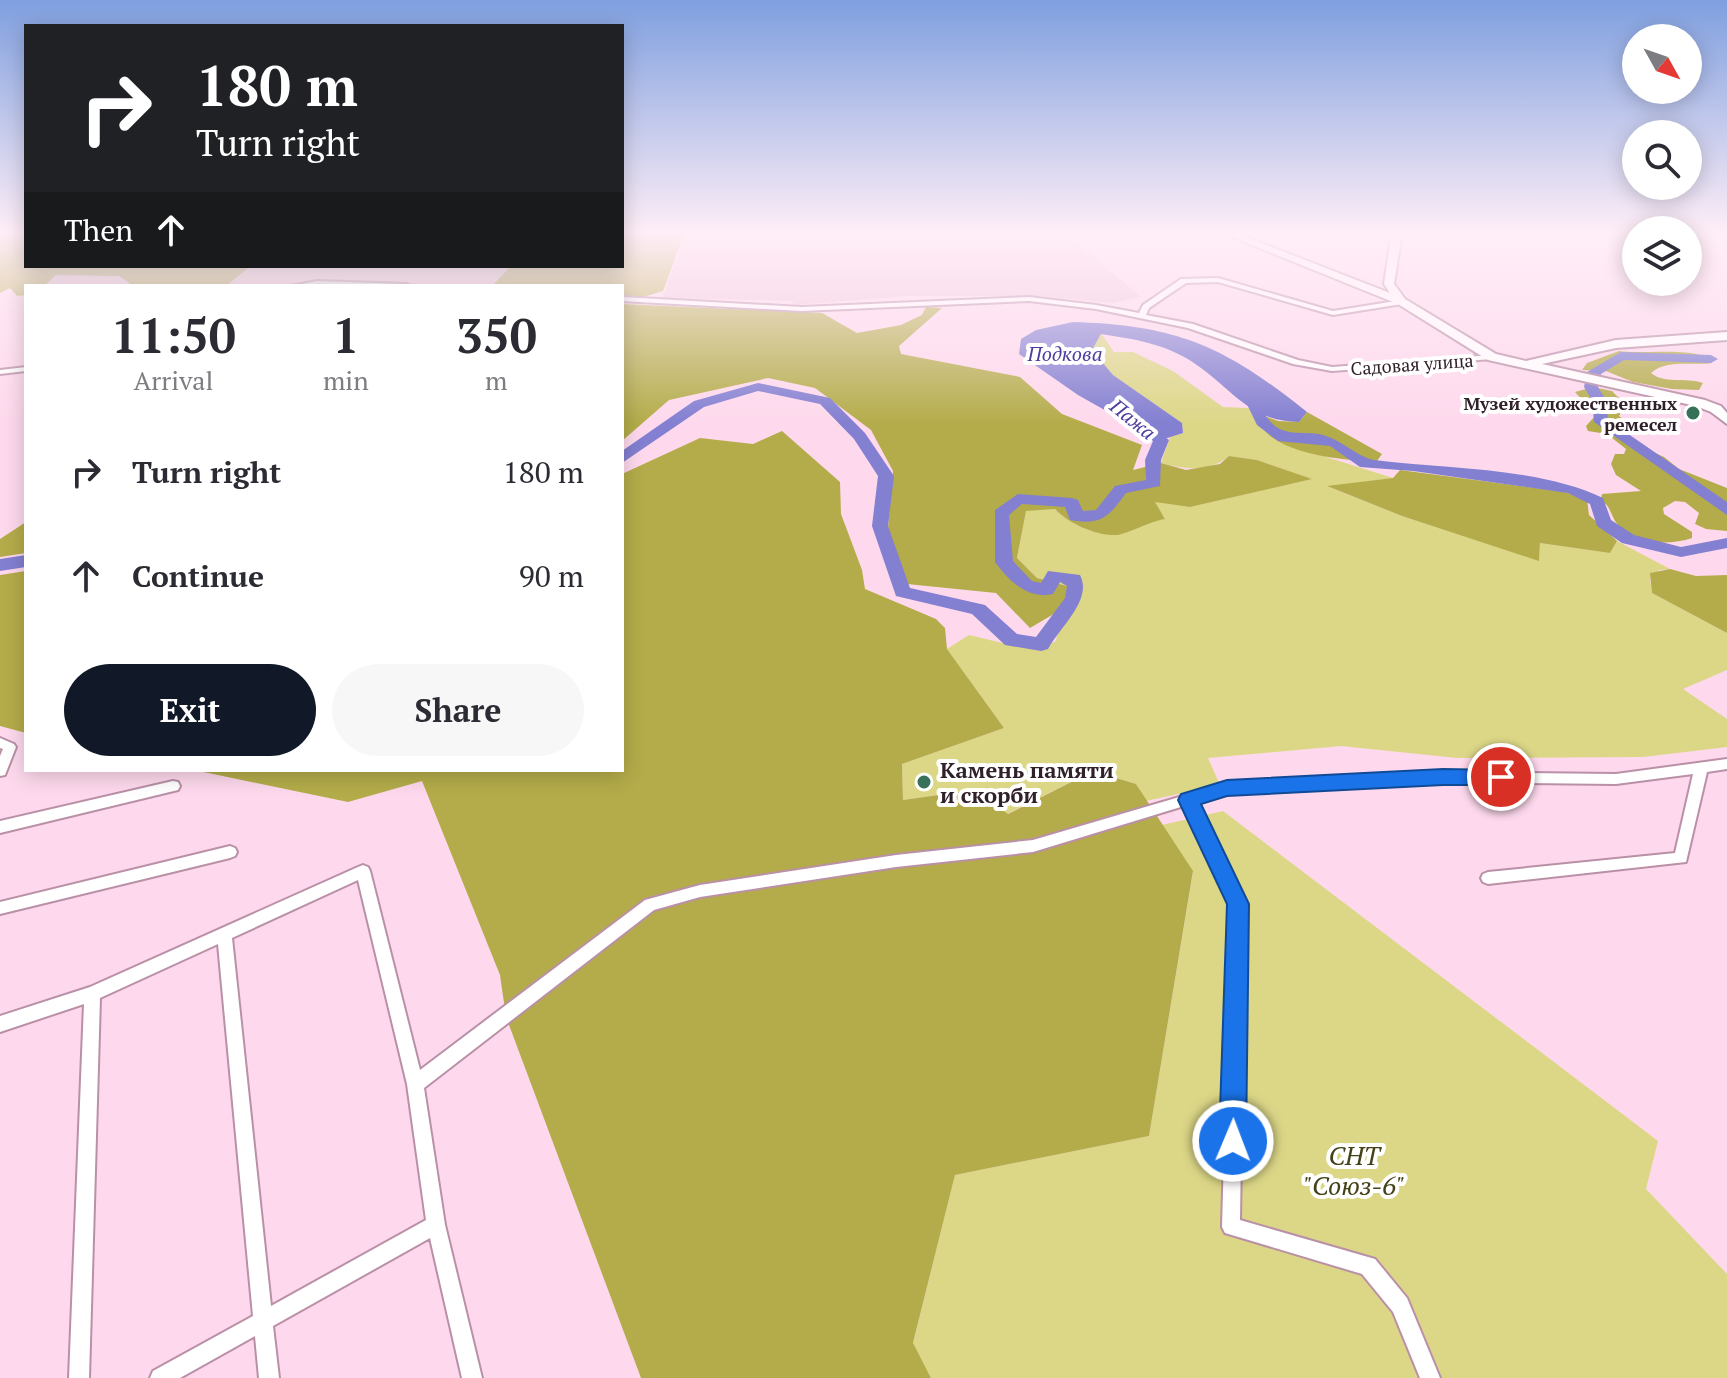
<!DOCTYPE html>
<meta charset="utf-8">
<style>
:root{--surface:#fff;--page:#f7f7f7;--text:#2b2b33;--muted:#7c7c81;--accent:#111827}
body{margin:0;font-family:"PT Serif",serif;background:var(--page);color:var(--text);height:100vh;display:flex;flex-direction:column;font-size:30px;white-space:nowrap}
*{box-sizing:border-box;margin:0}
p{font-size:26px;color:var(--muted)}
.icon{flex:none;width:44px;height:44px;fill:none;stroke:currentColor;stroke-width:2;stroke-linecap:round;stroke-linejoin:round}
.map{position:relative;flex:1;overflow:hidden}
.drawer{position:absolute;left:24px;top:284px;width:600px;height:488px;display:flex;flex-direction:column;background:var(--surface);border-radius:0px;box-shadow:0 4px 20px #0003}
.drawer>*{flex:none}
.guide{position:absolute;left:24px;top:24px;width:600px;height:244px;border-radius:0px;box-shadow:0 4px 20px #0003;background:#202124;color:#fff;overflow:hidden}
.needle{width:52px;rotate:130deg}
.tools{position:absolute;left:1622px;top:24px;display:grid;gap:16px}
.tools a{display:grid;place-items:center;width:80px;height:80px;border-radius:50%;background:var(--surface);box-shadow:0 4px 20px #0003;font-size:40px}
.pin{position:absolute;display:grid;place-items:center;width:68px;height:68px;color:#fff;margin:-34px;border:4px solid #fff;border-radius:50%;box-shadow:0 2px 8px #0007}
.me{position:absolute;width:88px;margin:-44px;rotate:1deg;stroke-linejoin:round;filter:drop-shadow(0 0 6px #0008)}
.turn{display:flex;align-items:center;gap:28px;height:168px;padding:0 40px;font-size:36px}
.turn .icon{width:104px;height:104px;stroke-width:2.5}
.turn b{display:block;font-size:56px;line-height:68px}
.then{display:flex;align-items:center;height:76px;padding:0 40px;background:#0003;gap:16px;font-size:30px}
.eta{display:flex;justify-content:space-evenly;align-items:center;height:136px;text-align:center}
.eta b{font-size:48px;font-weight:800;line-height:56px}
.action{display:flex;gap:16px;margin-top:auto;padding:16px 40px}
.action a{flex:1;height:92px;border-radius:48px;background:var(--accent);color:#fff;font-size:32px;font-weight:800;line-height:92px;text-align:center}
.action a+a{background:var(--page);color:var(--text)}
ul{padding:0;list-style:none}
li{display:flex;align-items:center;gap:24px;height:104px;padding:0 40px}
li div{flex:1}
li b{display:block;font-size:30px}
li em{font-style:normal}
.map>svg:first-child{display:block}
.built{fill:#f1c7dd}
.green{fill:#dcd787}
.forest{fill:#b4ac4a}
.water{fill:#837fd1}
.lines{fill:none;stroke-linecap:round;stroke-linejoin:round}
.river{fill:#837fd1;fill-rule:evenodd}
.street-casing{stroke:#ba90a7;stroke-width:4}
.secondary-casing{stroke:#ba90a7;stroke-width:4}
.street{fill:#fff;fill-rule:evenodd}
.secondary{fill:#fff;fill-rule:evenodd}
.route{fill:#1a73e8;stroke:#114b97;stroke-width:2}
.poi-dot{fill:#38715a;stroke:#fff;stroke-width:3}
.labels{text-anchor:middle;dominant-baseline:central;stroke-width:8;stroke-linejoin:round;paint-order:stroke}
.far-street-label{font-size:18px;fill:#302029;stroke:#fff}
.far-poi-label{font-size:18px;font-weight:bold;fill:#302029;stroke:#fff;text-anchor:end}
.far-water-label{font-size:20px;font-style:italic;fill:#4c3e9f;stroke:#fff}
.poi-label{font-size:22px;font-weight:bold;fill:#302029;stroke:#fff;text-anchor:start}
.near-park-label{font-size:26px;font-style:italic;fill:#454219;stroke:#fff}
</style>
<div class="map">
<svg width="1727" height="1378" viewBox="0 0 1727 1378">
<rect width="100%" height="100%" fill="#fed9ed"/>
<path class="built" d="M687 232H1064L1141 297 1113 303 1036 296H910L794 305 792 301 662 298Z"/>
<path class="green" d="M1101 333 1114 352H1133L1173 371 1223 407 1249 408 1269 434 1307 451 1393 478 1329 487 1402 516 1539 560 1540 543 1610 553 1617 541 1670 569 1659 570 1650 579 1652 593 1727 633V670L1683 689 1727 719V747L1643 757 1457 758 1341 746 1208 758 1220 785 1146 801 1136 784 1093 771 1007 814 974 790 903 800 902 764 1004 728 947 649 969 635 1015 646 1055 642 1069 605 1067 586 1037 578 1017 558 1026 510 1055 509C1069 524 1095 536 1117 534 1128 534 1150 521 1165 518L1153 501 1190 507 1311 479 1257 460 1229 456C1209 473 1184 469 1161 463L1170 437 1183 433 1182 423 1113 375 1092 350Z
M1223 811 1658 1141 1646 1189 1727 1274V1378H931L913 1344 955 1175 1149 1136 1193 872 1162 825Z"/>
<path class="forest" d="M0 232H26V266H275L248 268 226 286H134L119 276 56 275 44 286H26V295L17 296 10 288 0 293Z
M622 232H685L663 291 643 297 622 296V286H492L511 266H622Z
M622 304 822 313 857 333 901 325 922 315 926 307 942 308 899 346 901 354 1020 377 1062 414 1142 445 1133 470 1161 463 1186 470 1220 464 1229 456 1257 460 1312 479 1190 507 1155 502 1165 519C1150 521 1128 534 1117 535 1096 536 1069 524 1055 509L1026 511 1017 558 1037 578 1067 586 1069 605 1030 628 996 593 907 584 888 528 893 471 871 430 815 388 768 378 669 400 622 441Z
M1619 351C1641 355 1703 345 1712 363 1693 366 1666 359 1651 373 1663 384 1686 377 1703 383L1699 390 1672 389 1633 382 1606 371 1582 370 1587 363Z
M1593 387 1612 391 1626 405 1619 416 1631 426 1627 434 1635 444 1664 457 1679 469 1727 488V531L1706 529 1695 524 1699 513 1685 502 1675 501 1663 508 1664 514 1692 532V538C1668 546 1631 545 1615 521 1610 512 1610 506 1601 500L1602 494 1641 491 1616 475 1611 464 1615 454H1624L1626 449 1607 434 1588 431 1586 426 1596 415 1575 392Z
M1253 412 1278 421 1299 422 1307 412 1382 454 1377 461C1347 461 1290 455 1267 433 1262 427 1257 418 1253 412Z
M782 431 840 482 841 514 862 570 865 589 936 619 945 628 947 649 1004 728 902 764 903 800 974 790 1008 814 1093 771 1136 784 1193 871 1149 1136 955 1175 913 1343 931 1378H641L506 1017 500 975 422 781 348 802 194 770H622V474L700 438 753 444Z
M1400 470 1565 492 1587 499 1589 515 1617 541 1610 553 1540 543 1539 561 1402 516 1327 486 1393 478Z
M26 522V553L0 557V539Z
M1670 569 1696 576 1727 575V633L1652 593 1650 573Z
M26 571V733L0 726V575Z"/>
<path class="water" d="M1073 322C1178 325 1226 347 1307 412L1299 422C1248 421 1233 389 1194 363 1166 344 1134 339 1101 334L1092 350 1113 375 1182 423 1183 433 1161 440 1149 435 1078 395 1019 354 1021 339 1036 330Z"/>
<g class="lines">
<path class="river" d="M1621 352 1711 355 1718 359 1711 363 1624 360 1601 374 1598 387 1606 400 1608 420 1727 502V515L1594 422 1592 400 1584 387 1587 372Z
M758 383 830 398 865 433 894 476 888 526 910 588 985 605 1017 634 1036 637 1065 598 1067 586 1060 582 1053 594C1028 600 1009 581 995 562V510L1018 494 1072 498 1078 500 1083 511 1096 510 1115 486 1146 480 1145 460 1153 441 1133 423 1140 419 1169 440 1161 460 1160 486 1126 493C1109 516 1102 526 1070 520L1065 507 1022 504 1009 515 1013 561 1032 581 1041 583 1048 571 1080 575C1093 600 1060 627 1048 649L1041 651 1005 645 972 614 896 596 872 526 878 476 854 439 820 404 758 391 704 407 622 463V451L694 401Z
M1242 387H1252C1258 397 1261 411 1269 420 1283 437 1300 431 1319 434 1340 438 1357 457 1374 460 1445 469 1538 467 1603 498L1611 520 1634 535 1681 547 1727 538V548L1681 557 1622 543 1597 526 1590 504 1568 493 1413 471 1360 467 1330 446 1278 441 1257 425 1240 390Z
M26 555V567L0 571V559Z"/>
<defs>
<path id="street" d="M1218 278 1333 311 1402 300 1406 302 1402 304 1333 315 1218 282 1186 283 1149 308 1146 315 1193 324 1298 360 1332 367 1492 355 1496 357 1492 359 1332 371 1293 364 1188 328 1096 309 1029 301 802 311 622 301V297L802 307 1029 297 1096 305 1139 313 1143 305 1181 279Z
M317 281 407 284 411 286H291Z
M26 367V371L0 374V370Z
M0 738 14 744 16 747 5 775 0 776V756L3 749 0 748Z
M1727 759V769L1707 772 1686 862 1488 884 1483 882 1481 878 1483 874 1488 872 1675 853 1693 774 1616 784 1443 782 1227 793 1196 803 1245 904 1240 1220 1375 1259 1407 1298 1440 1378H1420L1393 1312 1362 1274 1225 1233 1222 1227 1231 904 1184 806 1033 852 896 867 700 897 654 910 424 1088 445 1225 482 1378H462L430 1238 273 1326 279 1378H259L255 1336 180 1378H150L153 1371 253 1316 218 944 100 998 89 1378H69L84 1004 0 1032V1016L90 987 358 867 363 865 368 867 370 871 420 1070 645 900 700 885 896 855 1033 840 1227 783 1443 772 1616 774ZM358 880 407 1084 426 1220 271 1306 232 938Z
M173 781 178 782 180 786 178 790 0 833V821Z
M230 846 235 848 237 852 235 856 230 858 0 914V902Z"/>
<path id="secondary" d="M1220 232H1233L1390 293 1384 284 1392 232H1402L1394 284 1405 299 1496 354 1526 361 1616 340 1727 332V340L1616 348 1542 364 1705 400 1721 406 1727 413V424L1711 412 1696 406 1488 360 1398 304Z"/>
</defs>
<use href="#street" class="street-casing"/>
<use href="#secondary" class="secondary-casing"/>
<use href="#street" class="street"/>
<use href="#secondary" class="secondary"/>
</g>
<linearGradient id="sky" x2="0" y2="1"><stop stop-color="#7f9fdf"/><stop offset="0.55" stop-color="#ffeef7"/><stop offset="1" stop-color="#ffeef7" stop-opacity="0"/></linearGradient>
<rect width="1727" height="424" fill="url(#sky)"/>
<path class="route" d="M1443 769 1501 770 1511 777 1501 785H1443L1227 796 1201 804 1249 904 1246 1141 1242 1150 1233 1154 1223 1150 1219 1141 1227 904 1178 800 1181 794 1227 780Z"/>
<g class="poi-dot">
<circle cx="1693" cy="413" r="8"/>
<circle cx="924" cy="782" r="8"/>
</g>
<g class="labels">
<g class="far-street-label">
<text transform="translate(1412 364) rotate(-4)">Садовая улица</text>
</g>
<g class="far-poi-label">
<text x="1677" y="403">Музей художественных<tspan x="1677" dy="21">ремесел</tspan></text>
</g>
<g class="far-water-label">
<text x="1065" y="353">Подкова</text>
<text transform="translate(1133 419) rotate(39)">Пажа</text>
</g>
<g class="poi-label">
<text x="940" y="769">Камень памяти<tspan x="940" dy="25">и скорби</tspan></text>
</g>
<g class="near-park-label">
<text x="1354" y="1155">СНТ<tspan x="1354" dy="30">"Союз-6"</tspan></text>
</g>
</g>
</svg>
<div class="tools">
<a><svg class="needle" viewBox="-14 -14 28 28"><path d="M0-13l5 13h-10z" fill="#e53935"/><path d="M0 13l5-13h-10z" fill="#7c7c81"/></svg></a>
<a><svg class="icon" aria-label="search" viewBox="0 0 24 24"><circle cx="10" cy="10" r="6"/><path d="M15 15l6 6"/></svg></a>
<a><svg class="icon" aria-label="layers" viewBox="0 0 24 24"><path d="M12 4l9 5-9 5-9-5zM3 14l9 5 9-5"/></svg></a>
</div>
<div class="pin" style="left:1501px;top:777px;background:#d93025"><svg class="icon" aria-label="arrive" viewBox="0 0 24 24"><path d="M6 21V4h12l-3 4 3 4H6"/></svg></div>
<svg class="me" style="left:1233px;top:1141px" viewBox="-20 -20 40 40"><circle r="17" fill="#1a73e8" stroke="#fff" stroke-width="3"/><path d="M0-11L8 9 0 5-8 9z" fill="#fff"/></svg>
<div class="guide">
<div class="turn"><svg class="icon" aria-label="right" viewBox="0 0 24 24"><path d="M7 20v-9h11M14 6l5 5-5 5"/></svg><div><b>180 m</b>Turn right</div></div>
<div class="then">Then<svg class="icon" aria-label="ahead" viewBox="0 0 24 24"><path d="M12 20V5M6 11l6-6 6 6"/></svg></div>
</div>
<section class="drawer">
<div class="eta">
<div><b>11:50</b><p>Arrival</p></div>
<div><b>1</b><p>min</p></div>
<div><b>350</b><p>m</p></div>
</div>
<ul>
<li><svg class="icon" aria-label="right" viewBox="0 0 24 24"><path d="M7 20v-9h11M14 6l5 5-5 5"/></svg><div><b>Turn right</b></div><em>180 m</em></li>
<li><svg class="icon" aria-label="ahead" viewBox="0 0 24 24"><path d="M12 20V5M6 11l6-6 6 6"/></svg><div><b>Continue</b></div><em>90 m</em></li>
</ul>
<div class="action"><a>Exit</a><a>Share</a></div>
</section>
</div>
